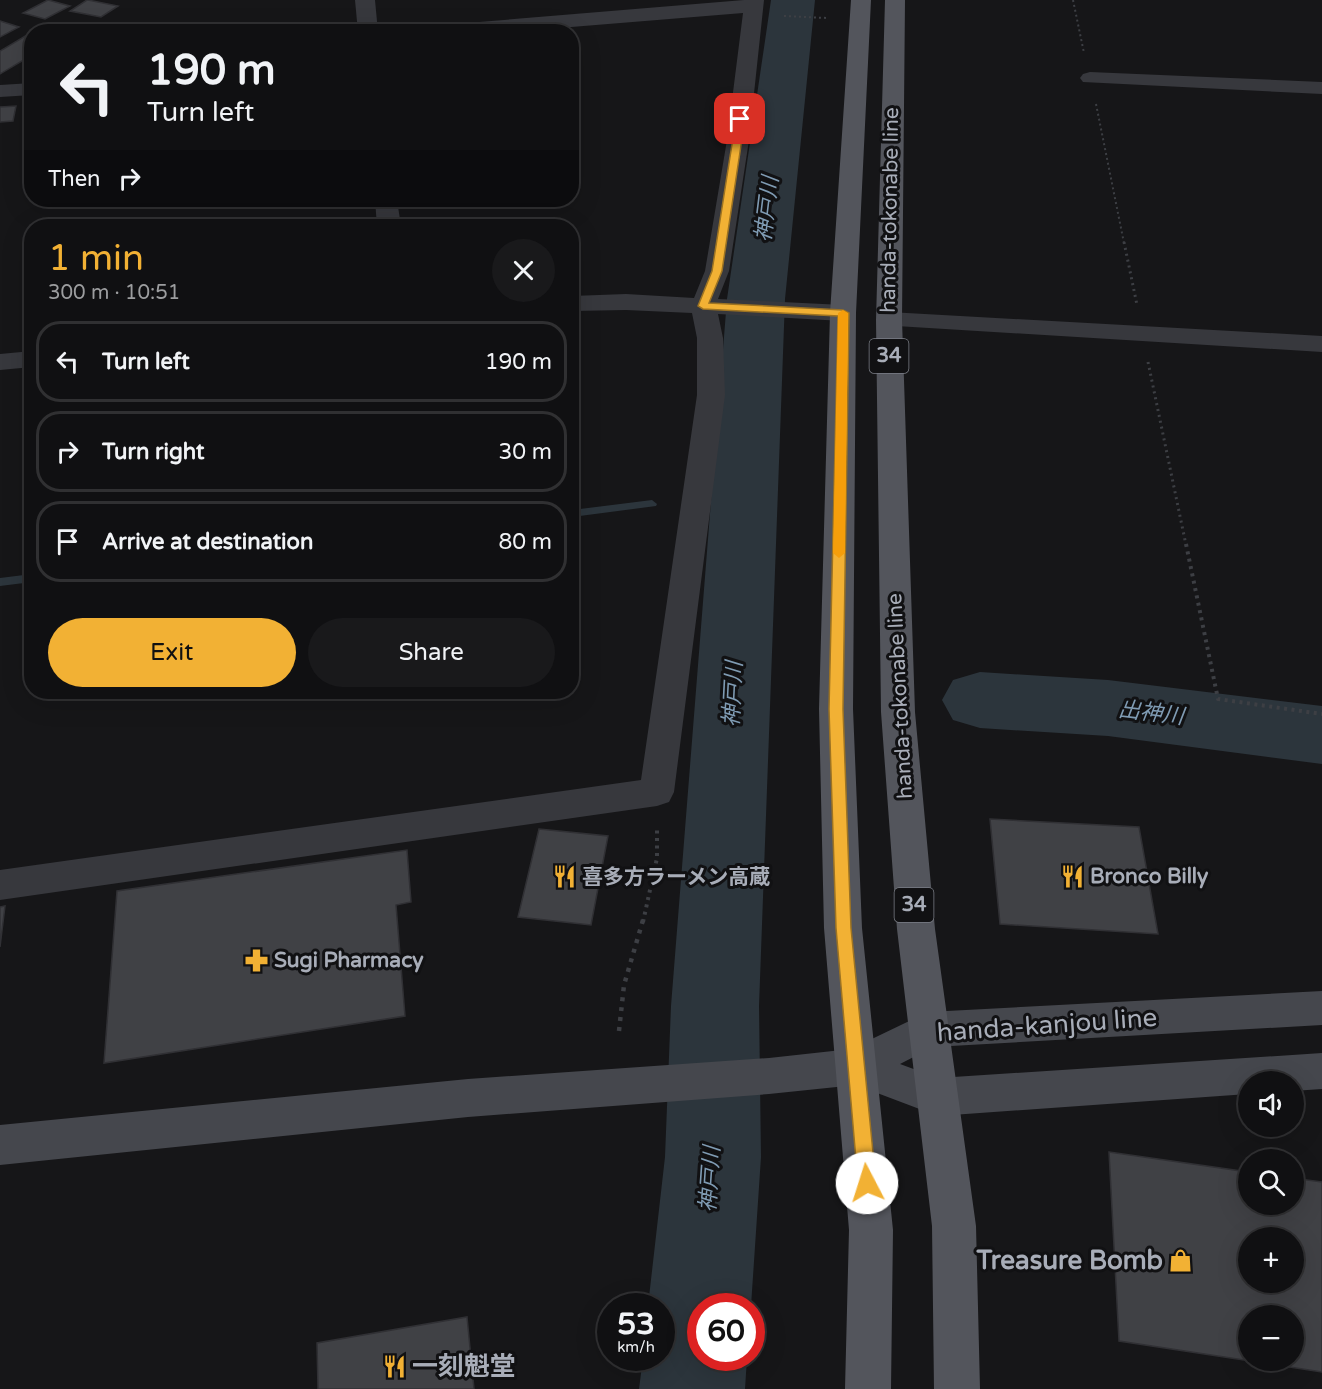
<!DOCTYPE html>
<meta charset="utf-8">
<style>
:root{--surface:#101012;--page:#19191b;--text:#f1f3f6;--muted:#9c9d9f;--line:#303032;--accent:#f2b134}
body{margin:0;font-family:"Varela Round","Noto Sans JP",sans-serif;background:var(--page);color:var(--text);height:100vh;display:flex;flex-direction:column;font-size:22px;white-space:nowrap}
*{box-sizing:border-box;margin:0}
p{font-size:20px;color:var(--muted)}
.icon{flex:none;width:33px;height:33px;fill:none;stroke:currentColor;stroke-width:2;stroke-linecap:round;stroke-linejoin:round}
.map{position:relative;flex:1;overflow:hidden}
.details{position:absolute;left:24px;top:219px;width:555px;height:480px;display:flex;flex-direction:column;background:var(--surface);border-radius:24px;box-shadow:0 6px 24px #0002,0 0 0 2px var(--line)}
.details>*{flex:none}
.guide{position:absolute;left:24px;top:24px;width:555px;height:183px;border-radius:24px;box-shadow:0 6px 24px #0002,0 0 0 2px var(--line);background:#101012;color:var(--text);overflow:hidden}
.fabs{position:absolute;left:1238px;top:1071px;display:grid;gap:12px}
.fabs a{display:grid;place-items:center;width:66px;height:66px;border-radius:50%;background:var(--surface);box-shadow:0 6px 24px #0002,0 0 0 2px var(--line);font-size:30px}
.speed{position:absolute;left:597px;top:1293px;display:flex;gap:12px;font-size:30px;font-weight:700;text-align:center}
.speed>*{display:grid;place-content:center;width:78px;height:78px;border-radius:50%;background:var(--surface);box-shadow:0 6px 24px #0002,0 0 0 2px var(--line);line-height:1}
.speed small{font-size:15px;font-weight:400}
.speed .limit{border:9px solid #d22;background:#fff;color:#111}
.pin{position:absolute;display:grid;place-items:center;width:51px;height:51px;color:#fff;margin:-26px;border-radius:12px;box-shadow:0 3px 9px #0006}
.me{position:absolute;width:66px;margin:-33px;rotate:355deg;stroke-linejoin:round;filter:drop-shadow(0 0 4px #0008)}
.turn{display:flex;align-items:center;gap:21px;height:126px;padding:0 24px;font-size:27px}
.turn .icon{width:78px;height:78px;stroke-width:2.5}
.turn b{display:block;font-size:42px;line-height:51px}
.then{display:flex;align-items:center;height:57px;padding:0 24px;background:#0003;gap:12px;font-size:22px}
.round{display:grid;place-items:center;flex:none;width:63px;height:63px;border-radius:32px;background:var(--page)}
.overview{display:flex;align-items:center;justify-content:space-between;height:102px;padding:0 24px}
h1{font-size:36px;font-weight:600;line-height:45px;color:var(--accent)}
.cta{display:flex;gap:12px;margin-top:auto;padding:12px 24px}
.cta a{flex:1;height:69px;border-radius:36px;background:var(--accent);color:#111;font-size:24px;font-weight:600;line-height:69px;text-align:center}
.cta a+a{background:var(--page);color:var(--text)}
ul{padding:0;list-style:none}
li{display:flex;align-items:center;gap:18px;height:81px;margin:0 12px 9px;padding:0 12px;border:3px solid var(--line);border-radius:24px}
li div{flex:1}
li b{display:block;font-size:22px}
li em{font-style:normal}
.map>svg:first-child{display:block}
.lines{fill:none;stroke-linecap:round;stroke-linejoin:round}
.stream{fill:#2c353c;fill-rule:evenodd}
.river{fill:#2c353c;fill-rule:evenodd}
.building{fill:#404145;stroke:#303034;stroke-width:1.5;fill-rule:evenodd}
.path-far3{stroke:#3d3f44;stroke-width:2;stroke-dasharray:2 3;stroke-linecap:butt}
.path-far2{stroke:#3d3f44;stroke-width:3;stroke-dasharray:2 4;stroke-linecap:butt}
.path-far1{stroke:#3d3f44;stroke-width:4;stroke-dasharray:3 4.5;stroke-linecap:butt}
.path{stroke:#3d3f44;stroke-width:4.5;stroke-dasharray:4 6;stroke-linecap:butt}
.street{fill:#37383d;fill-rule:evenodd}
.secondary{fill:#45474d;fill-rule:evenodd}
.primary{fill:#53555c;fill-rule:evenodd}
.route{fill:#f2b134;stroke:#9d7322;stroke-width:1.5}
.slow{fill:#f59e0b}
.labels{text-anchor:middle;dominant-baseline:central;stroke-width:6;stroke-linejoin:round;paint-order:stroke}
.shield{fill:#111113;stroke:#7b7e86;stroke-width:1.5}
.shield-label{font-size:20px;font-weight:bold;fill:#a8adb8}
.street-label{font-size:21px;fill:#a8adb8;stroke:#111113}
.poi-label{font-size:21px;font-weight:bold;fill:#a8adb8;stroke:#111113;text-anchor:start}
.water-label{font-size:22px;font-style:italic;fill:#7f9bb3;stroke:#111113}
.near-street-label{font-size:26px;fill:#a8adb8;stroke:#111113}
.near-poi-label{font-size:26px;font-weight:bold;fill:#a8adb8;stroke:#111113;text-anchor:end}
</style>
<div class="map">
<svg width="1322" height="1389" viewBox="0 0 1322 1389">
<rect width="100%" height="100%" fill="#161618"/>
<g class="lines">
<path class="stream" d="M652 500 657 504 656 506 572 517V510Z
M32 574V582L0 586V578Z"/>
<path class="river" d="M771 0H815L785 299 759 1006 761 1157 751 1306H700V1358H747L745 1389H639L643 1358H662V1306H648L665 1157 671 1006 727 299Z
M980 672 1108 680 1322 706V764L1108 736 980 728 953 720 942 700 953 680Z"/>
</g>
<path class="building" d="M48 0 70 6 45 19 23 13Z
M87 0H88L118 6 101 17 70 11Z
M0 21 19 27 0 37Z
M32 32V55L0 74V51Z
M16 106 13 121 0 122V107Z
M990 819 1139 827 1158 934 1000 924Z
M539 829 608 836 591 925 518 917Z
M407 850 411 902 396 905 405 1016 104 1063 117 891Z
M5 906 0 947V907Z
M1109 1152 1248 1172V1204H1293V1178L1322 1182V1372L1119 1341ZM1248 1238H1293V1282H1248ZM1248 1316H1293V1360H1248Z
M467 1317 474 1389H318L317 1343Z"/>
<g class="lines">
<path class="path-far3" d="M1073 0 1084 53
M784 16 827 18
M1096 104 1124 243"/>
<path class="path-far2" d="M1124 242 1137 305
M1148 362 1186 545"/>
<path class="path-far1" d="M1186 544 1218 699 1322 714
M643 922 657 858V827"/>
<path class="path" d="M619 1031 624 985 643 920"/>
<path class="street" d="M355 0H375L378 32H358Z
M744 0H764L749 140 729 271 718 299 843 305 852 308 856 313 852 318 843 321 718 314 723 338 725 395 674 792 669 802 657 806 0 900V870L641 780 697 395V338L692 313 626 310 572 311V296L626 294 694 298 705 271 727 140 743 13 510 32H420L423 28 430 26Z
M1090 72 1322 82V94L1083 82 1080 78 1083 74Z
M32 83V95L0 97V85Z
M375 200H397L401 226H377Z
M889 312 1322 336V352L880 325 876 320 880 315Z
M32 351V367L0 370V354Z"/>
<path class="secondary" d="M1322 991V1025L933 1047 900 1064 938 1078 1322 1053V1089L1293 1091V1082H1248V1094L938 1116 856 1085 769 1094 468 1117 0 1165V1125L468 1079 769 1058 851 1049 928 1012Z"/>
<path class="primary" d="M851 0H871L856 313 853 709 862 928 893 1230 891 1389H845L849 1230 824 928 819 709 830 313Z
M885 0H905L902 320 915 712 935 929 976 1226 980 1389H934L932 1226 897 929 881 712 876 320Z"/>
</g>
<path class="route" d="M740 116 745 119 722 271 709 303 843 310 849 313 843 709 851 928 876 1183 873 1189 867 1192 861 1189 858 1183 836 928 829 709 838 316 703 309 698 306 712 271 736 119Z"/>
<path class="slow" d="M843 310 848 313 845 553 839 558 833 553 838 313Z"/>
<defs>
<symbol id="restaurant-bare" viewBox="-9 -9 18 18"><path d="M-5-6h1v4h1v-4h1v4h1v-4h1v5L-1.5 .5V6h-2V.5L-5-1ZM5-6V6H3V1.5H1.5Q1.5-4 5-6Z" fill="#f2b134" stroke="#111113" stroke-width="2.5" paint-order="stroke"/></symbol>
<symbol id="pharmacy-bare" viewBox="-9 -9 18 18"><path d="M-2-6h4v4h4v4h-4v4h-4v-4h-4v-4h4Z" fill="#f2b134" stroke="#111113" stroke-width="2.5" paint-order="stroke"/></symbol>
<symbol id="shop-bare" viewBox="-9 -9 18 18"><path d="M-5-2.5h2.3a2.7 3.5 0 0 1 5.4 0H5L5.5 6h-11ZM-1.5-2.5h3a1.5 2.3 0 0 0-3 0Z" fill="#f2b134" stroke="#111113" stroke-width="2.5" paint-order="stroke"/></symbol>
</defs>
<g fill-rule="evenodd">
<use href="#restaurant-bare" x="1056" y="860" width="33" height="33"/>
<use href="#restaurant-bare" x="548" y="860" width="33" height="33"/>
<use href="#pharmacy-bare" x="240" y="944" width="33" height="33"/>
<use href="#shop-bare" x="1164" y="1244" width="33" height="33"/>
<use href="#restaurant-bare" x="378" y="1350" width="33" height="33"/>
</g>
<g class="labels">
<g class="shield">
<rect x="869.5" y="339" width="39" height="34" rx="4.5"/>
<rect x="894.5" y="888" width="39" height="34" rx="4.5"/>
</g>
<g class="shield-label">
<text x="889" y="356">34</text>
<text x="914" y="905">34</text>
</g>
<g class="street-label">
<text transform="translate(890 210) rotate(-89)">handa-tokonabe line</text>
<text transform="translate(900 696) rotate(-93)">handa-tokonabe line</text>
</g>
<g class="poi-label">
<text x="1090" y="876">Bronco Billy</text>
<text x="582" y="877">喜多方ラーメン高蔵</text>
<text x="274" y="960">Sugi Pharmacy</text>
</g>
<g class="water-label">
<text transform="translate(767 209) rotate(-83)">神戸川</text>
<text transform="translate(733 694) rotate(-87)">神戸川</text>
<text transform="translate(1151 713) rotate(7)">出神川</text>
<text transform="translate(710 1179) rotate(-86)">神戸川</text>
</g>
<g class="near-street-label">
<text transform="translate(1047 1025) rotate(-4)">handa-kanjou line</text>
</g>
<g class="near-poi-label">
<text x="1163" y="1260">Treasure Bomb</text>
<text x="412" y="1366" text-anchor="start">一刻魁堂</text>
</g>
</g>
</svg>
<div class="fabs">
<a><svg class="icon" aria-label="sound" viewBox="0 0 24 24"><path d="M4 9h4l5-4v14l-5-4H4zM17 9q2 3 0 6"/></svg></a>
<a><svg class="icon" aria-label="search" viewBox="0 0 24 24"><circle cx="10" cy="10" r="6"/><path d="M15 15l6 6"/></svg></a>
<a>+</a>
<a>−</a>
</div>
<div class="speed"><div>53<small>km/h</small></div><div class="limit">60</div></div>
<div class="pin" style="left:740px;top:119px;background:#d93025"><svg class="icon" aria-label="arrive" viewBox="0 0 24 24"><path d="M6 21V4h12l-3 4 3 4H6"/></svg></div>
<svg class="me" style="left:867px;top:1183px" viewBox="-20 -20 40 40"><circle r="19" fill="#fff"/><path d="M0-13L10 11 0 6-10 11z" fill="#f2b134"/></svg>
<div class="guide">
<div class="turn"><svg class="icon" aria-label="left" viewBox="0 0 24 24"><path d="M17 20v-9H6M10 6l-5 5 5 5"/></svg><div><b>190 m</b>Turn left</div></div>
<div class="then">Then<svg class="icon" aria-label="right" viewBox="0 0 24 24"><path d="M7 20v-9h11M14 6l5 5-5 5"/></svg></div>
</div>
<section class="details">
<div class="overview"><div><h1>1 min</h1><p>300 m · 10:51</p></div><a class="round"><svg class="icon" aria-label="close" viewBox="0 0 24 24"><path d="M6 6l12 12M18 6L6 18"/></svg></a></div>
<ul>
<li><svg class="icon" aria-label="left" viewBox="0 0 24 24"><path d="M17 20v-9H6M10 6l-5 5 5 5"/></svg><div><b>Turn left</b></div><em>190 m</em></li>
<li><svg class="icon" aria-label="right" viewBox="0 0 24 24"><path d="M7 20v-9h11M14 6l5 5-5 5"/></svg><div><b>Turn right</b></div><em>30 m</em></li>
<li><svg class="icon" aria-label="arrive" viewBox="0 0 24 24"><path d="M6 21V4h12l-3 4 3 4H6"/></svg><div><b>Arrive at destination</b></div><em>80 m</em></li>
</ul>
<div class="cta"><a>Exit</a><a>Share</a></div>
</section>
</div>
